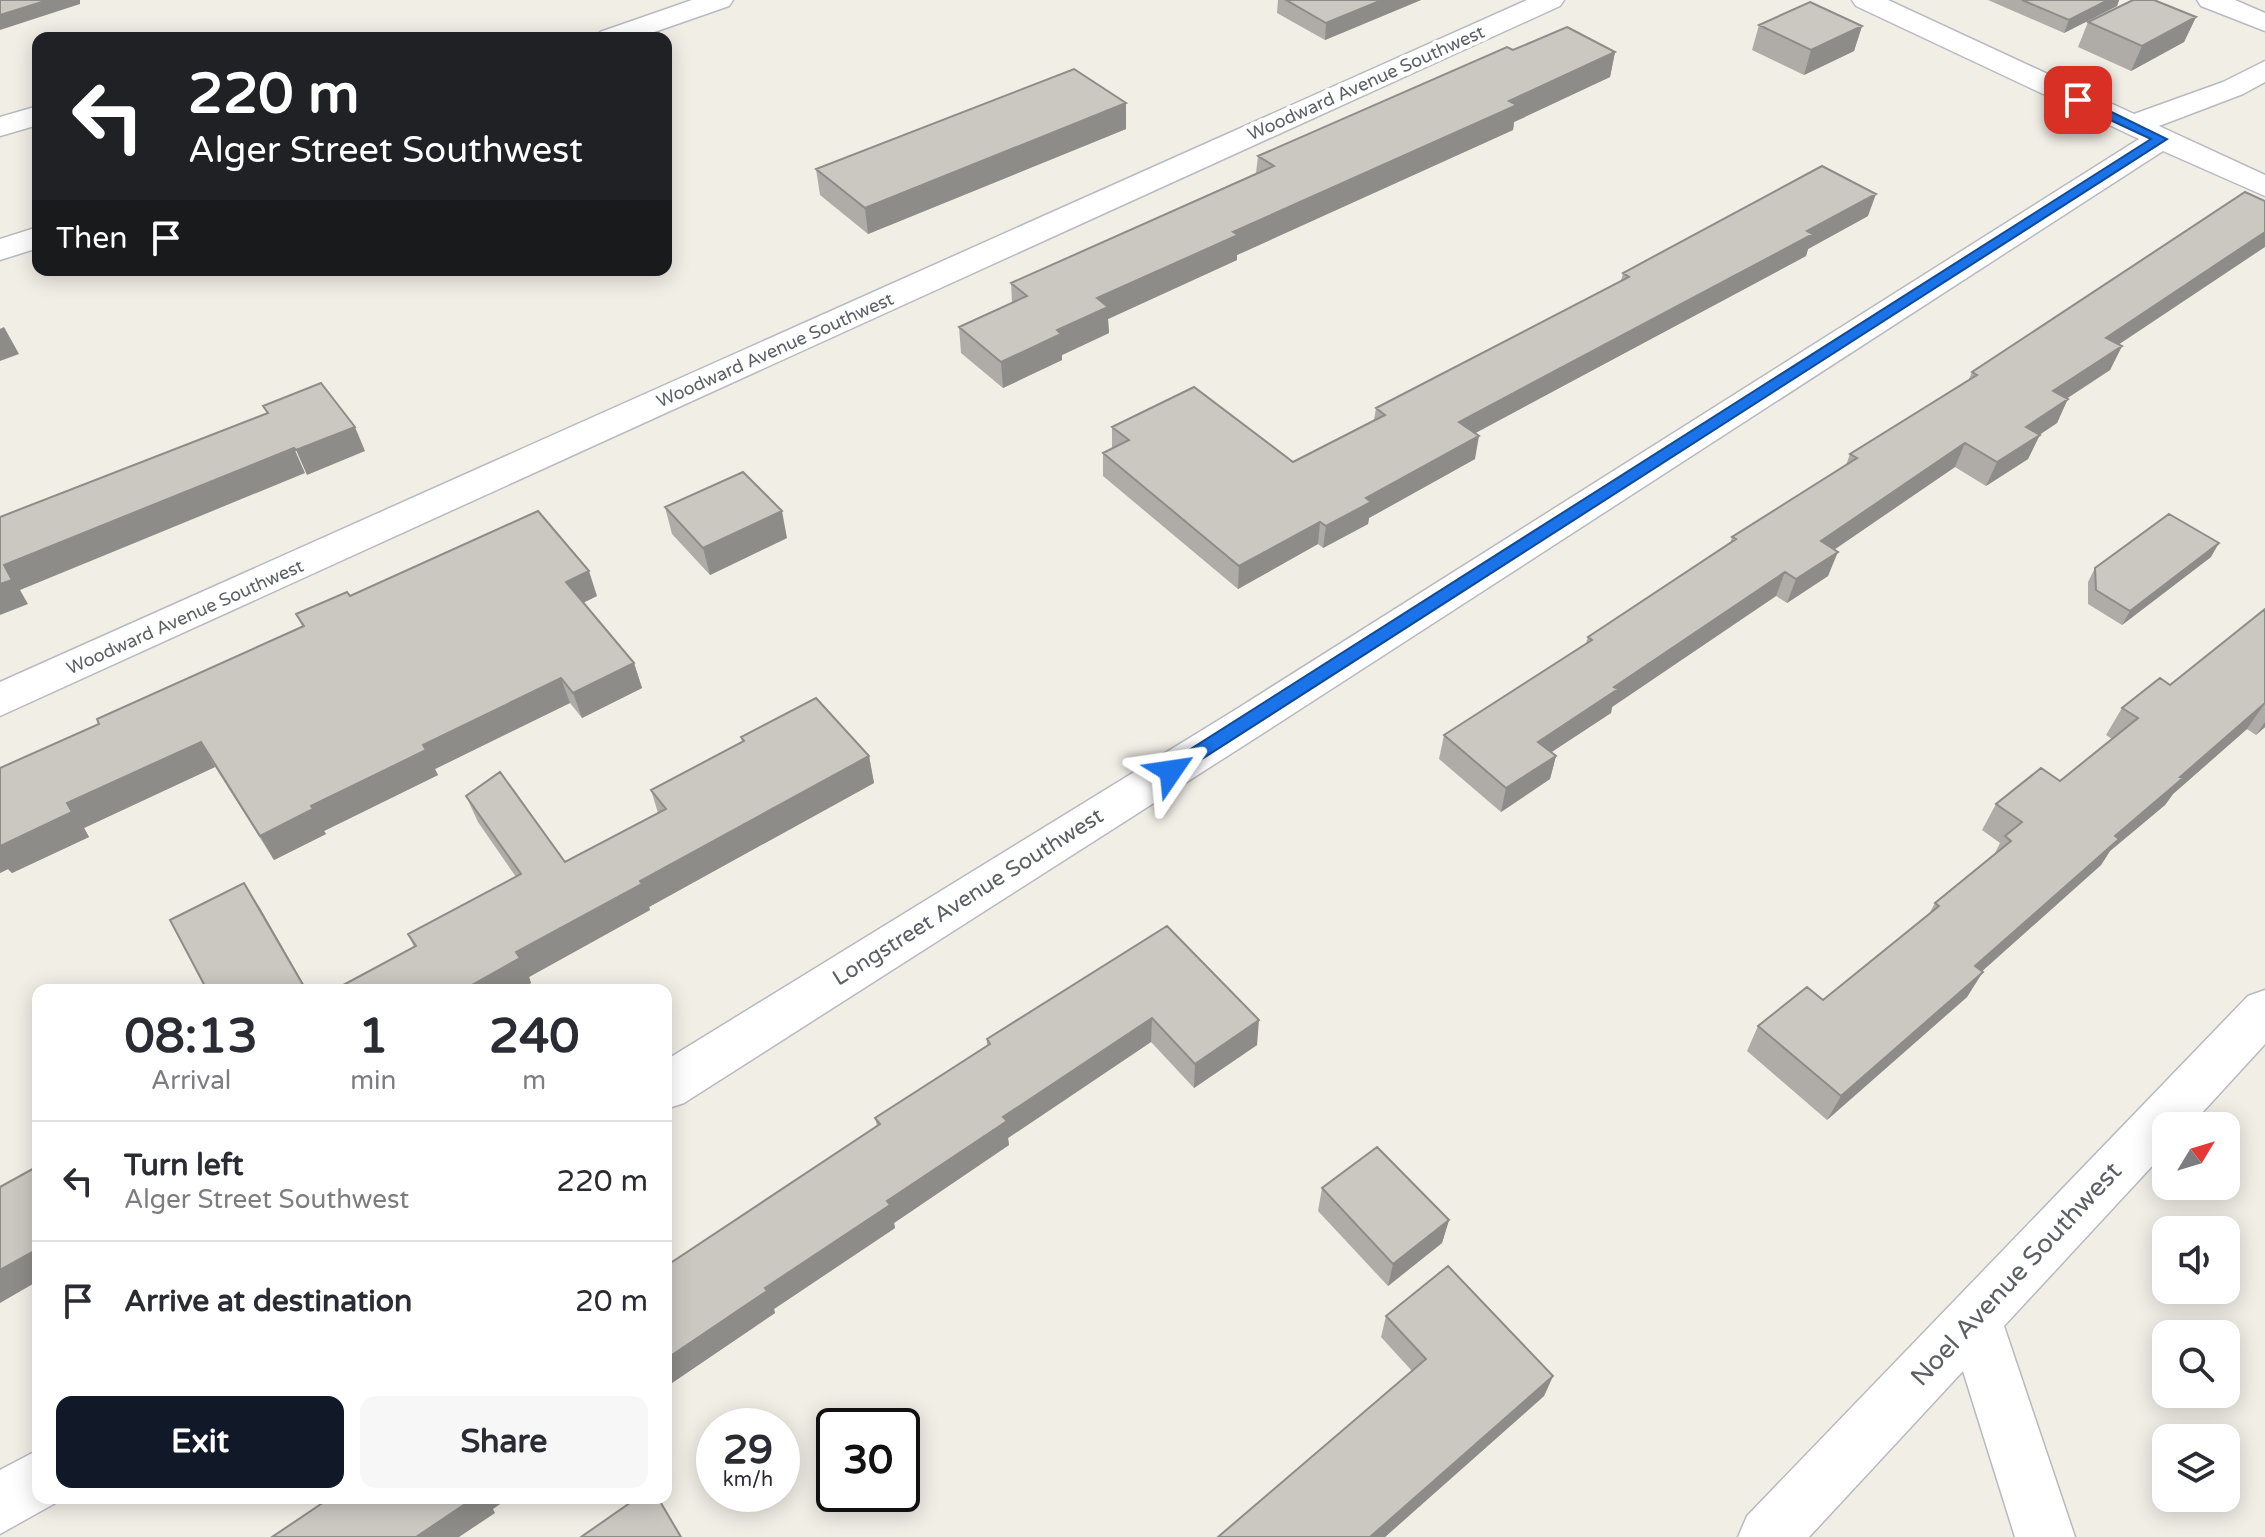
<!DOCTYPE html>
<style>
:root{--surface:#fff;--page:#f7f7f7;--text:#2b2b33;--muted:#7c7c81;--line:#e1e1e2;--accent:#111827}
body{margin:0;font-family:"Varela Round",sans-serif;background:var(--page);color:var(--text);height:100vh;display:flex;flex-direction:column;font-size:30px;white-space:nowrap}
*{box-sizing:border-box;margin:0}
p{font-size:26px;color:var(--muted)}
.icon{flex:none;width:44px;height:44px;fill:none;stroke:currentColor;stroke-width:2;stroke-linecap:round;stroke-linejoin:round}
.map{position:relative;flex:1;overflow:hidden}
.sheet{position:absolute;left:32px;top:984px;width:640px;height:520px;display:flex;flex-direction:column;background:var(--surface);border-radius:16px;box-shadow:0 4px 20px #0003}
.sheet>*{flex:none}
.top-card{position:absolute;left:32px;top:32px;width:640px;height:244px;border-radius:16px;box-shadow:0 4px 20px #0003;background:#202124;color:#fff;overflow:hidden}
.needle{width:52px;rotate:52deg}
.buttons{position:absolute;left:2152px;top:1112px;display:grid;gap:16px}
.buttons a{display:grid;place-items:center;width:88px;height:88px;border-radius:16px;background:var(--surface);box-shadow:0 4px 20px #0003;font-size:40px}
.speed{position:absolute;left:696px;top:1408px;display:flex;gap:16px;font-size:40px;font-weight:700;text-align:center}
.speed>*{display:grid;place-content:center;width:104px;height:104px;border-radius:50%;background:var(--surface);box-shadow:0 4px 20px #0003;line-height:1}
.speed small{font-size:20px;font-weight:400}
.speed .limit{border:4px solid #111;border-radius:12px;background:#fff;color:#111}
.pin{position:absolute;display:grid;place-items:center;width:68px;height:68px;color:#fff;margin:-34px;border-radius:16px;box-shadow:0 4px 12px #0006}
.me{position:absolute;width:88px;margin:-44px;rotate:58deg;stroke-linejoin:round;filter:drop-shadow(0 0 6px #0008)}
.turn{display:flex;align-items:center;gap:28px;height:168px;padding:0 24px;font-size:36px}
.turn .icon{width:104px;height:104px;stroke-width:2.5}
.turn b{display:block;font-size:56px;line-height:68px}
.then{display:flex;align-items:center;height:76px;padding:0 24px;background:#0003;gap:16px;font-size:30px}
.eta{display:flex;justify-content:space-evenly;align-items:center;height:136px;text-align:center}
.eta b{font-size:48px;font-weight:800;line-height:56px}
.cta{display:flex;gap:16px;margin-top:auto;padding:16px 24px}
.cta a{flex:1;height:92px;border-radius:16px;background:var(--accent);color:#fff;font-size:32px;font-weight:800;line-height:92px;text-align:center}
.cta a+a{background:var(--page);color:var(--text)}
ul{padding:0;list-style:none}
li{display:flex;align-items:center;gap:24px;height:120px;padding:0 24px;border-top:2px solid var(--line)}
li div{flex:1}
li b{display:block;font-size:30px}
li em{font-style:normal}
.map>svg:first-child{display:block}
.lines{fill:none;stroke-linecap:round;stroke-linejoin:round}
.minor-casing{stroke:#b7babf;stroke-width:3}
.minor{fill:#fff;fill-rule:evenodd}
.wall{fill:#afaca7}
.shaded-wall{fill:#8e8c88}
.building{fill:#cbc8c2;stroke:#8e8c88;stroke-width:2}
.route{fill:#1a73e8;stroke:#114b97;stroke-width:2}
.labels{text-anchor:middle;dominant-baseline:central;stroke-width:8;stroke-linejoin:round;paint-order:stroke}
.far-street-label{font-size:18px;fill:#5c6066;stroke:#fff}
.street-label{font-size:22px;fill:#5c6066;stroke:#fff}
.near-street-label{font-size:26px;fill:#5c6066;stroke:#fff}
</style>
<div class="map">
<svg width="2265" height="1537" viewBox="0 0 2265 1537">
<rect width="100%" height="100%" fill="#f0eee5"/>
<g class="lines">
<defs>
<path id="minor" d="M692 0H733L729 6 637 38H596L600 32Z
M1527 0H1564L1560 6 0 716V682Z
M1852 0H1888L2134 114 2223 82 2265 61V82L2243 94 2159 126 2265 175V196L2163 151 1265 732 684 1103 666 1109V1060L1235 710 2139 139 1856 6Z
M2197 0H2235L2265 13V31L2201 6Z
M38 106V125L0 136V117Z
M38 227V248L0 260V239Z
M2265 990V1044L2190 1126H2166V1151L2004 1326 2075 1537H2015L1963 1371 1809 1537H1738L1747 1516 2248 996Z
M38 1450V1498H60L59 1501 0 1534V1470Z"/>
</defs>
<use href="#minor" class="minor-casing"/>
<use href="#minor" class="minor"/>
</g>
<path class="wall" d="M1278 0H1421L1325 40 1277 13Z
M1988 0H2119L2117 6 2064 33Z
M2196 17 2184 42 2131 71 2078 47 2088 22Z
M1759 25 1862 26 1854 51 1804 75 1752 50Z
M1513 50 1615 52 1610 77 1514 122 1513 130 1237 255V260L1108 319 1109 333 1062 355V360L1003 388 961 353 959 327 1012 303 1011 283 1256 173 1258 156Z
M959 115 1126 129 868 234 820 195 816 169Z
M1868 216 1808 249 1806 256 1475 433V459L1369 518 1368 524 1323 548 1318 544 1238 589 1103 476V453L1112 448V427L1293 462 1374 420 1376 408 1621 281 1623 273Z
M2119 345 2122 346 2110 370 2067 398 2057 423 2039 435 2028 459 1986 486 1955 467 1834 549 1828 576 1787 603 1776 596 1612 707 1611 713 1551 752 1556 756 1550 779 1501 812 1439 759 1444 735 1586 643 1588 637 1730 544 1732 537 1846 465 1850 454 1969 379 1972 372Z
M665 507 787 538 710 575 672 534Z
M2211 557 2122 625 2088 604V582L2095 568Z
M350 596H597L583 603 634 663 642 688 582 718 570 703 435 769 438 775 324 831 326 834 274 860 215 767 84 828 89 837 12 873 8 869 0 873V768L99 724 302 626 296 614Z
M2265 609V727L2256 735 2247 729 2173 794 2165 805 2110 851 2101 865 1982 971 1967 997 1827 1120 1747 1051 1758 1026 1823 1000 1929 914 1935 903 1994 855 2000 843 1982 830 1996 804 2060 781 2112 739 2106 735 2122 708 2170 685Z
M741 737 869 756 874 783 649 907 650 910 529 977 531 983 519 990H334L414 947 408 934 516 877 478 822 466 796 565 862 658 813 651 790 742 742Z
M1167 926 1257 1045 1194 1088 1151 1042 1008 1138 1009 1145 894 1223 895 1228 774 1309 775 1313 666 1387 877 1126 875 1118 987 1045V1039Z
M1322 1188 1449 1220 1442 1243 1388 1286 1318 1211Z
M1386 1316 1553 1376 1544 1396 1385 1537H1218L1412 1371 1381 1337Z"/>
<path class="shaded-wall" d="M48 0H80V4L0 30V15Z
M1382 0H1421L1325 40 1326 23Z
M2108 0H2119L2117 6 2064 33 2069 20Z
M2196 17 2184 42 2131 71 2142 46Z
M1862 26 1854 51 1804 75 1811 50Z
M1615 52 1610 77 1514 122 1513 130 1237 255V260L1108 319 1109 333 1062 355V360L1003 388 1001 362 1057 330 1097 298 1233 232Z
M1126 103V129L868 234 865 208Z
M1876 194 1868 216 1808 249 1806 256 1455 444 1459 422Z
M2265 232V247L2094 361 2106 338Z
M4 327 19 354 0 361V329Z
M2122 346 2110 370 2042 415 2053 391Z
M2068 399 2057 423 2015 451 2026 427Z
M355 427 365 451 307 475 296 450Z
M2040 435 2028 459 1986 486 1997 462Z
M1479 436 1475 459 1369 518 1368 524 1323 548 1326 526 1366 498Z
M1965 443 1955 467 1812 565 1821 541Z
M294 448 305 473 20 590 28 604 0 615V584L4 565Z
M782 511 787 538 710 575 703 548Z
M1320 522 1318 544 1238 589 1239 566Z
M2219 543 2211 557 2122 625 2130 611Z
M1838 552 1828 576 1787 603 1796 579Z
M589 571 597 596 574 607 566 582Z
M1785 572 1776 596 1612 707 1611 713 1532 765 1538 742 1614 687Z
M634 663 642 688 582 718 573 693Z
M561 678 570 703 435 769 438 775 324 831 326 834 274 860 260 836 311 806 423 745Z
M2265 703 2247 729 2173 794 2165 805 2110 851 2101 865 1960 991 1975 966 2180 777Z
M2265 722V727L2256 735Z
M201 742 215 767 84 828 89 837 12 873 8 869 0 873V846L67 803Z
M869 756 874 783 649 907 650 910 529 977 531 983 519 990H463L516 952 640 881Z
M1556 756 1550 779 1501 812 1506 788Z
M244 883 260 908 307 990H306Z
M1983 972 1967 997 1827 1120 1841 1096Z
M1152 1018 1151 1042 1008 1138 1009 1145 894 1223 895 1228 774 1309 775 1313 666 1387V1359L1003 1117Z
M1259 1020 1257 1045 1194 1088 1195 1064Z
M1449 1220 1442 1243 1388 1286 1393 1264Z
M38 1249V1281L0 1303V1270Z
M1553 1376 1544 1396 1385 1537H1370Z
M474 1498H509L493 1509 495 1513 459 1537H416Z"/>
<path class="building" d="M0 0H48L0 15Z
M1286 0H1382L1326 23Z
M2022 0H2108L2069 20Z
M2133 0H2154L2196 17 2142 46 2088 22Z
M1810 2 1862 26 1811 50 1759 25Z
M1567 27 1615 52 1509 101 1517 105 1233 232 1238 235 1097 298 1108 307 1057 330 1061 334 1001 362 959 327 1027 296 1011 283 1274 166 1258 156 1507 47 1513 50Z
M1074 69 1126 103 865 208 816 169Z
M1822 166 1876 194 1807 231 1813 234 1459 422 1479 436 1366 498 1371 502 1326 526 1320 522 1239 566 1103 453 1129 440 1112 427 1194 387 1293 462 1385 415 1376 408 1629 277 1623 273Z
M2245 192 2265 201V232L2106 338 2122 346 2053 391 2068 399 2026 427 2040 435 1997 462 1965 443 1821 541 1838 552 1796 579 1785 572 1614 687 1618 689 1538 742 1556 756 1506 788 1444 735 1592 640 1588 637 1736 539 1732 537 1857 458 1850 454 1977 375 1972 372Z
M321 383 355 427 296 450 294 448 4 565 12 580 0 584V517L268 413 263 406Z
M743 472 782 511 703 548 665 507Z
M538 511 589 571 566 582 634 663 573 693 561 678 423 745 426 750 311 806 313 809 260 836 201 742 67 803 72 812 0 846V768L99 724 97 719 304 626 296 614 347 592 350 596Z
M2169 514 2219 543 2130 611 2096 590 2095 568Z
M2265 609V703L2180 777 2183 778 2115 836 2119 839 1975 966 1983 972 1841 1096 1758 1026 1807 987 1823 1000 1939 906 1935 903 2011 841 2005 836 2022 822 1996 804 2041 768 2060 781 2138 718 2122 708 2160 678 2170 685Z
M816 698 869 756 640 881 642 884 516 952 520 958 463 990H334L416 946 408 934 521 874 466 796 500 772 565 862 666 809 651 790 744 741 741 737Z
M244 883 306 990H207L170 920Z
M1167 926 1259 1020 1195 1064 1152 1018 1003 1117 1007 1121 887 1201 890 1205 765 1288 767 1291 666 1359V1266L880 1124 875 1118 990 1044 987 1039Z
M1377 1147 1449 1220 1393 1264 1322 1188Z
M38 1166V1249L0 1270V1187Z
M1448 1266 1553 1376 1370 1537H1218L1426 1359 1386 1316Z
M330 1498H474L416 1537H272Z
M637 1498H658L681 1537H581Z"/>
<path class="route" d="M2074 98H2083L2167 139 1177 775H1164V766L2151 139 2074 103Z"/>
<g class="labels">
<g class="far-street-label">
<text transform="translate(1366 83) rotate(-24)">Woodward Avenue Southwest</text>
<text transform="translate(775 350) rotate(-24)">Woodward Avenue Southwest</text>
<text transform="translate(185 617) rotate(-24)">Woodward Avenue Southwest</text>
</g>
<g class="street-label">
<text transform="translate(968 897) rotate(-32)">Longstreet Avenue Southwest</text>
</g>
<g class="near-street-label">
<text transform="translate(2016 1274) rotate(-47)">Noel Avenue Southwest</text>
</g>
</g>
</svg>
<div class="buttons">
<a><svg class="needle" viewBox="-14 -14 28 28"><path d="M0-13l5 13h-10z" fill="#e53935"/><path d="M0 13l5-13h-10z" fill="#7c7c81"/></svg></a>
<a><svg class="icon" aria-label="sound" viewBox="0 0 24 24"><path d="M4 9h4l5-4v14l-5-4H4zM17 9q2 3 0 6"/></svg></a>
<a><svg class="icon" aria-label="search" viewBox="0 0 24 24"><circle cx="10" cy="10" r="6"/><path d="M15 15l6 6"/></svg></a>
<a><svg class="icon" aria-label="layers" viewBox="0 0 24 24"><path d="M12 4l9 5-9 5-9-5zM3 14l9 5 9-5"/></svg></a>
</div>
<div class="speed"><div>29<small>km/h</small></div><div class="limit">30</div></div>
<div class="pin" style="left:2078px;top:100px;background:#d93025"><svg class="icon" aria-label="arrive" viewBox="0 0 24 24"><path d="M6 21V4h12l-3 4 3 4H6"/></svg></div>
<svg class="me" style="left:1171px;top:771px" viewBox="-20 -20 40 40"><path d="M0-17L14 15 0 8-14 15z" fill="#1a73e8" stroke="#fff" stroke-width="4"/></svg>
<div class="top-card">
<div class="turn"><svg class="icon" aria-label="left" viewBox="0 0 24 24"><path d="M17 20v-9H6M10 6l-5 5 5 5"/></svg><div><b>220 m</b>Alger Street Southwest</div></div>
<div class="then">Then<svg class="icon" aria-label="arrive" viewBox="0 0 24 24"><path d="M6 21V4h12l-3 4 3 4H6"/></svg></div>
</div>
<section class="sheet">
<div class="eta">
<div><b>08:13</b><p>Arrival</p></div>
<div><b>1</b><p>min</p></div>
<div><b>240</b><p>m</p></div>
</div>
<ul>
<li><svg class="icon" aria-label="left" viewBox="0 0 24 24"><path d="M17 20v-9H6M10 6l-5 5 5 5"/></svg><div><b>Turn left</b><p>Alger Street Southwest</p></div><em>220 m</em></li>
<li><svg class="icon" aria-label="arrive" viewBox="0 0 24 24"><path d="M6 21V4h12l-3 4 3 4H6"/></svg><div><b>Arrive at destination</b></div><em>20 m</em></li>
</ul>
<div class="cta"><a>Exit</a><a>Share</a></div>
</section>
</div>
